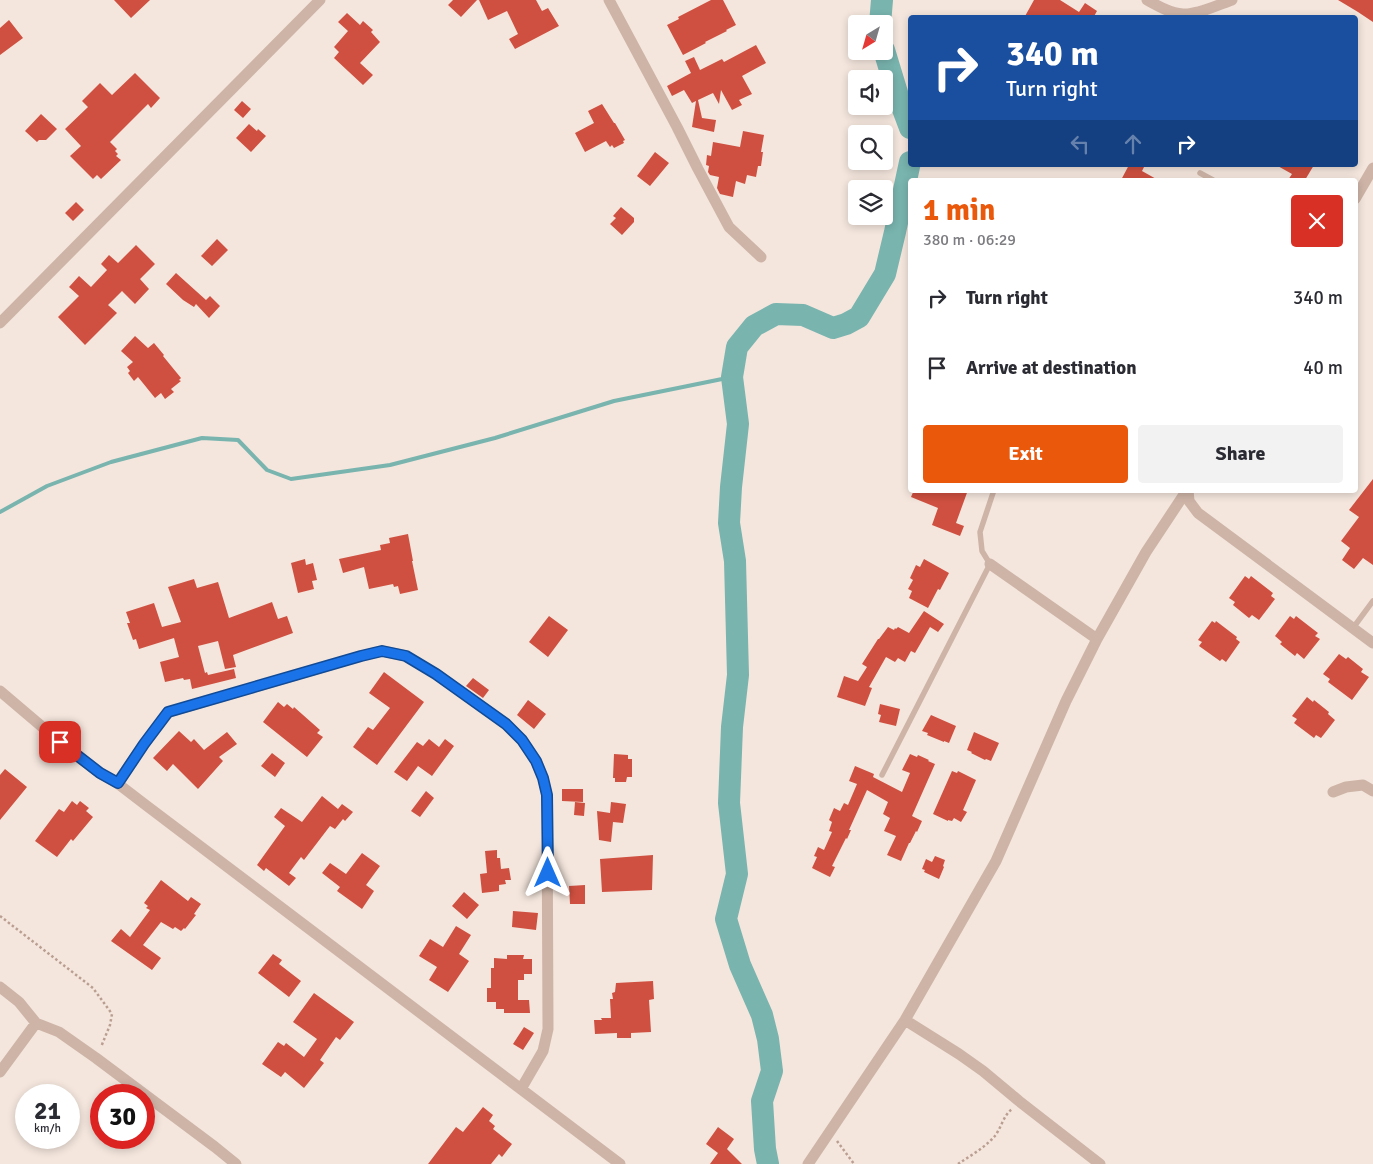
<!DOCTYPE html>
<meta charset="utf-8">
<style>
:root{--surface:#fff;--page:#f2f2f3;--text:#2b2b33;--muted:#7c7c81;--accent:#ea580c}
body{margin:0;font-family:Signika,sans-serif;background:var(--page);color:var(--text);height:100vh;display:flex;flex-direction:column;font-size:19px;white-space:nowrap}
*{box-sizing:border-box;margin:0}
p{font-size:16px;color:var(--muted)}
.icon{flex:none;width:28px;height:28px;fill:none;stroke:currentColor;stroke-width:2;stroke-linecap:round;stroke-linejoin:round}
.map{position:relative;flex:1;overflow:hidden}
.panel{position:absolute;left:908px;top:178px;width:450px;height:315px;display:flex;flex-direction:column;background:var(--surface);border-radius:5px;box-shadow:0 2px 8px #0003}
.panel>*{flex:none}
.banner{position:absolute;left:908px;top:15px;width:450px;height:152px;border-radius:5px;box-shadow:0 2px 8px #0003;background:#1a4fa0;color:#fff;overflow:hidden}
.needle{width:32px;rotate:217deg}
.tools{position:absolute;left:848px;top:15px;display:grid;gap:10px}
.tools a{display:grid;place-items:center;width:45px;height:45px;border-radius:5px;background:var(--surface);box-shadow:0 2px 8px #0003;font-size:25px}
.speed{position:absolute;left:15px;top:1084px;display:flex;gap:10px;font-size:25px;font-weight:700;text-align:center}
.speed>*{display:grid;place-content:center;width:65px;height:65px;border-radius:50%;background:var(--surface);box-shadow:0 2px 8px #0003;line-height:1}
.speed small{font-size:12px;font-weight:400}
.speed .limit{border:8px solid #d22;background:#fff;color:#111}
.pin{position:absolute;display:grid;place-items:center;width:42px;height:42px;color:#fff;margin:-21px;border-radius:10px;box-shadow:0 2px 8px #0006}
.me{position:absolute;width:55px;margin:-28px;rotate:0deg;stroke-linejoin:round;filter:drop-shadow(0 0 4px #0008)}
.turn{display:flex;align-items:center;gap:18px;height:105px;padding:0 15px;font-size:22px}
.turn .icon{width:65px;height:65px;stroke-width:2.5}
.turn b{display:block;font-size:35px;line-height:42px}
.lanes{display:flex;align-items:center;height:48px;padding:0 15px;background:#0003;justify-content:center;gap:25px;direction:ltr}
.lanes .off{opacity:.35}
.round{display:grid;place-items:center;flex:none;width:52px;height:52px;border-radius:5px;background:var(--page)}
.overview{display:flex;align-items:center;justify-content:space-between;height:85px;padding:0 15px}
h1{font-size:30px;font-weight:800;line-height:38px;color:var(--accent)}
.button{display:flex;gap:10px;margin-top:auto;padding:10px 15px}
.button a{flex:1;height:58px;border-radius:5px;background:var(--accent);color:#fff;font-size:20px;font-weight:800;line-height:58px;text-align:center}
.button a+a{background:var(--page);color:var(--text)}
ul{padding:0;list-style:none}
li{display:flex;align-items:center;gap:15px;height:70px;padding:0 15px}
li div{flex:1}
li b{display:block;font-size:19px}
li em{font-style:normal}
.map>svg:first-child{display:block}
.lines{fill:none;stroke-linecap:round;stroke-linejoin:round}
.stream{stroke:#79b4af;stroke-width:4}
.river{stroke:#79b4af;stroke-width:22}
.building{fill:#cf5040}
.path{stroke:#ba9e91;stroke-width:2.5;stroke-dasharray:2.5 2.5;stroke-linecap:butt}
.service{stroke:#ceb4a7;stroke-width:5.5}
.minor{stroke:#ceb4a7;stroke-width:11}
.route-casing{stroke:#114b97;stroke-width:12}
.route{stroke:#1a73e8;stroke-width:9}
</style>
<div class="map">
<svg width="1373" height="1164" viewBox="0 0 1373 1164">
<rect width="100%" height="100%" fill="#f4e6dd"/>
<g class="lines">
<path class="stream" d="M0 512 47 486 111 462 202 438 238 440 267 470 291 479 390 465 495 438 614 401 732 377"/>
<path class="river" d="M880 24 882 0
M884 50 898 96 910 128
M768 1164 765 1149 762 1101 772 1071 768 1039 762 1015 740 965 726 919 737 874 729 803 732 727 738 675 735 561 729 523 731 487 738 424 732 377 737 347 754 326 776 314 803 315 833 328 846 324 859 317 885 274 895 232 910 162"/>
</g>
<path class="building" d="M114 0H150L131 18Z
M453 0H477L461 17 448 5Z
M479 0H536L542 11 548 8 559 26 515 49 509 39 518 34 507 11 488 20Z
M711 0H723L736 25 726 30 727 31 705 42 706 43 683 55 667 25 679 19 678 17Z
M1034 0H1060L1079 12 1085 3 1097 11 1093 18H1024Z
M1338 0H1373V22L1358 12Z
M347 13 360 25 363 21 373 30 371 32 380 42 360 63 373 75 363 85 334 58 339 52 334 47 348 31 338 22Z
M9 20 23 38 0 55V28Z
M756 45 766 63 742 76 752 94 739 100 742 105 732 110 721 90 719 104 713 93 698 100 702 118 716 120 714 132 692 127 696 101 692 103 684 90 672 96 667 86 691 73 685 61 694 57 700 70 722 59 724 62Z
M135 73 160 98 151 108 148 104 110 142 117 149 115 151 118 154 116 156 121 160 101 179 97 175 93 179 70 156 81 146 65 129 88 107 82 101 100 83 112 95Z
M242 101 251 109 243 118 234 110Z
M602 104 614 123H615L625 140 623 141 624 143 614 148 612 145 610 147 606 141 585 152 575 133 594 123 588 111Z
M41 114 57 129 46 140H39L37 142 25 131Z
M249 124 257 131 258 129 266 136 251 152 236 138Z
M743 131 764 135 761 152H763L761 166H758L756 177 747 175 745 184 736 181 733 197 720 194 717 188 719 177 710 175 708 172 709 166 706 165 707 155 711 156 713 142 740 147Z
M655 152 669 163 650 186 637 176Z
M1129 165H1145L1142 171 1158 180H1121Z
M1276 165H1314L1305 180H1288L1292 174Z
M76 202 84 210 73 221 65 213Z
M621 207 634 218V222L622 235 610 224 616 218 613 216Z
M217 239 228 250 212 266 201 256Z
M136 245 155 264 140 279 149 289 135 304 122 291 108 305 117 313 85 345 58 317 79 296 69 287 79 276 91 287 107 270 101 264 109 255 118 263Z
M176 273 206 300 210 296 220 306 209 318 196 304 194 307 183 300 166 284Z
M135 336 148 348 154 343 164 355 163 356 181 378 179 380 181 381 171 389 174 392 165 399 161 393 155 398 138 377 134 381 128 373 130 371 127 367 133 362 121 351Z
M1373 479V565L1363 558 1354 569 1342 560 1350 548 1341 541 1359 517 1349 510Z
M914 490H968L956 523 964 526 960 536 932 525 938 508 911 497Z
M408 534 413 561H412L418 590 400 594 398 586 394 587 393 584 369 589 364 567 343 573 339 559 381 550 380 545 390 543 389 538Z
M305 559 306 565 313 563 317 580 312 581 314 589 298 593 291 563Z
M924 559 949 573 940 590 938 589 928 608 909 598 912 591 908 589 913 580 910 578 916 565 920 567Z
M1245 576 1249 579 1251 576 1273 593 1271 596 1275 599 1259 620 1252 615 1249 618 1233 605 1235 602 1229 598Z
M194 579 197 588 218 582 229 618 272 602 278 619 287 616 293 633 233 655 236 667 225 669 218 641 198 646 205 673 207 672 208 675 234 669 236 678 192 689 190 679 184 680 183 678 165 682 160 662 179 657 174 638 139 649 136 639 133 640 127 623H130L126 612 154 603 162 627 181 622 168 587Z
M924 611 944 624 938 632 930 627 915 653 911 651 905 662 898 658 895 662 886 657 869 687 872 688 865 706 837 697 844 676 858 681 867 667 862 664 878 639H879L888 627 894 630 895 628 896 629 898 627 909 633Z
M549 616 568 630 548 657 529 642Z
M1290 616 1294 619 1296 616 1318 633 1315 636 1320 639 1304 659 1297 653 1295 656 1280 644 1282 642 1275 636Z
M1212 621 1215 623 1216 621 1237 637 1236 639 1240 642 1226 662 1222 659 1220 661 1199 646 1202 642 1198 640Z
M1339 654 1346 659 1348 657 1363 669 1361 672 1369 677 1352 700 1328 682 1330 679 1323 674Z
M384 672 424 702 377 765 353 747 368 727 373 730 390 708 369 693Z
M473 678 489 690 483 698 466 686Z
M1307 697 1313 702 1314 700 1329 712 1328 714 1335 720 1321 738 1316 735 1314 738 1294 723 1297 719 1292 716Z
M528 700 546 714 534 729 517 715Z
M278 702 284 707 287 704 293 709 294 707 320 730 317 733 323 737 307 757 263 722Z
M880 704 900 709 896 726 879 722 881 715 878 714Z
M931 715 956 726 949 743 944 741V742L927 735 928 733 922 731Z
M179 731 191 742 194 739 204 750 227 732 237 744 219 757 223 761 198 789 173 764 167 771 153 758Z
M974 732 999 743 991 761 986 759 985 760 971 753 972 752 967 750Z
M429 739 439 747 445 739 454 746 432 776 418 766 407 781 394 772 417 742 423 746Z
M272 753 285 763 275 777 261 766Z
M614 754 628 755V759H632V777H627L626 782H615V778H613Z
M910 754 917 757 918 755 929 760 928 761 935 764 912 816 922 821 917 832 916 831 910 843H909L901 861 887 855 896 836 884 831 890 818 883 814 888 802 867 790 849 830H851L847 839 846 838 832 866 835 867 830 877 812 868 817 857 814 856 818 847 824 850 832 832 829 831 832 822 829 820 834 808 840 811 844 803 848 805 857 784 849 781 855 766 874 774 873 777 902 792 910 773 902 770Z
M5 769 27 787 0 820V775Z
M952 771 957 773 958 771 976 780 963 810 967 812 961 822 954 818 952 821 948 820V821L933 814Z
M562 789H583V802L562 801Z
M426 791 434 798 420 817 411 811Z
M322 796 338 809 342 804 353 812 345 821 343 819 335 829 330 826 304 860 301 857 289 873 296 878 289 886 266 868 264 871 257 865 285 826 274 817 281 808 302 822Z
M72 801 77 805 80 801 89 808 86 811 93 817 73 841 71 839 57 857 35 841 59 809 64 812Z
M575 802 585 803 584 816 574 815Z
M611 802 626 804 623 823 613 822 611 842 599 840 597 811 610 813Z
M497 850V858H500L501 869 509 868 511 880H505L506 884 499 885V891L482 893 480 874 487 873 485 851Z
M362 853 380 866 366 885 374 891 362 909 337 891 340 887 322 873 330 863 346 874Z
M653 855 652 890 602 892 600 859Z
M935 856 945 860 943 866 944 867 939 879 924 872 925 870 922 869 926 859 932 862Z
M161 880 188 901 191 897 201 904 194 914 196 915 185 929 184 928 181 931 175 927 173 929 161 922 143 945 161 958 152 970 111 941 121 929 130 937 150 910 146 908 148 906 144 903Z
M585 885V904H570L569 886Z
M464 892 479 905 467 919 452 906Z
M513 911 538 913 536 930 512 927Z
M456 926 471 935 459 954 469 961 448 992 429 980 437 967 419 956 430 939 443 947Z
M273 954 282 960 279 964 301 981 289 997 258 973Z
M507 955H524L523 959H532V974H524V980H518V1000H529L530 1013H504V1009H496V1002H487V988H491V968H494V958L507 959Z
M653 981 654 999 649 1000 651 1032 631 1033V1038H617V1033L595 1034 594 1020H602L601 1018H611L610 999H613L612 993 615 992 616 983Z
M314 993 354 1022 340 1040 336 1037 320 1060 324 1063 304 1088 285 1072 281 1077 262 1064 278 1042 284 1046 286 1043 304 1057 317 1039 293 1022Z
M524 1027 534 1033 523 1050 513 1044Z
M483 1107 493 1115 489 1121 495 1126 493 1129 512 1144 502 1157 499 1154 491 1164H428L456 1127 463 1132Z
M718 1127 734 1139 727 1149 742 1164H710L718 1153 706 1144Z"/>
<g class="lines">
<path class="path" d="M0 916 93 988 112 1014 110 1025 101 1047
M837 1141 854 1164
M958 1164C970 1156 984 1148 994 1137 1001 1129 1003 1116 1012 1109"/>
<path class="service" d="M1200 173 1213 180
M1353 628 1373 601
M882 775 990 564 982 551 980 532 994 490"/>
<path class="minor" d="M609 0 677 127 698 169 729 227 761 257
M1147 0C1158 6 1170 13 1183 14 1197 15 1218 5 1232 0
M1355 199 1373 168
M0 323 320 0
M1188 490 1189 501 1198 513 1373 643
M990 564 1097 639
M0 691 73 753 100 773 117 783 147 806 620 1164
M117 783 145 743 169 712 361 656 382 651 406 656 436 674 506 724 522 740 536 761 543 778 547 795 548 1029 543 1051 521 1089
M1333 792 1346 787 1363 785 1373 791
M0 987 19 1002 36 1023 59 1032 96 1058 215 1147 236 1164
M905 1020 959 1054 983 1071 1019 1101 1100 1164
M0 1072 36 1023
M808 1164 905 1020 996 861 1066 701 1097 639 1146 552 1187 490"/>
</g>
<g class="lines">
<defs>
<path id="route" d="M60 742 100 773 118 783 144 744 168 712 361 656 382 651 406 656 436 674 506 724 522 740 536 761 543 778 547 795 548 873"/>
</defs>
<use href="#route" class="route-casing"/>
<use href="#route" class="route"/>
</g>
</svg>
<div class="tools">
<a><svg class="needle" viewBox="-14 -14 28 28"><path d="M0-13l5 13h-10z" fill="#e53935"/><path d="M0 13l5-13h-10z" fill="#7c7c81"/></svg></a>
<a><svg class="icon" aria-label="sound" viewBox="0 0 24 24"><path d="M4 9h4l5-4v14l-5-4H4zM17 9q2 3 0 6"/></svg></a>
<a><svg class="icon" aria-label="search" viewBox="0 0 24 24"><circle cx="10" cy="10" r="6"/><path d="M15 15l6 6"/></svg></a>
<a><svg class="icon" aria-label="layers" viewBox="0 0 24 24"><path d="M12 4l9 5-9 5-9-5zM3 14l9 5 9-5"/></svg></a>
</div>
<div class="speed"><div>21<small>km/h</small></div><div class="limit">30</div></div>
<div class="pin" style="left:60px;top:742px;background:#d93025"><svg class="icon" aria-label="arrive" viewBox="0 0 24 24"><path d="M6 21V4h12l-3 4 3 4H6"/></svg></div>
<svg class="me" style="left:548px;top:873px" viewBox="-20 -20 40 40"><path d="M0-17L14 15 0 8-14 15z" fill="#1a73e8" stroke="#fff" stroke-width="4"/></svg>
<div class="banner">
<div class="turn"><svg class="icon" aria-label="right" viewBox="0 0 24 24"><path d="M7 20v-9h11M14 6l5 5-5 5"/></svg><div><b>340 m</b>Turn right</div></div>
<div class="lanes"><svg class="icon off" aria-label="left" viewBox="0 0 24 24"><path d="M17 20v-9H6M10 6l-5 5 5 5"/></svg><svg class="icon off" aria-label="ahead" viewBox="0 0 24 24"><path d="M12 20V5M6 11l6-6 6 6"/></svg><svg class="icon" aria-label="right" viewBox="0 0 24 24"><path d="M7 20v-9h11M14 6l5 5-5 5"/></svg></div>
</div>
<section class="panel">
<div class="overview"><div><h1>1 min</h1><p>380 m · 06:29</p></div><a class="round" style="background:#d93025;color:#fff"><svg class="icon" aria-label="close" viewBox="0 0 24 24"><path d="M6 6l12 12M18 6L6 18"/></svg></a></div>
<ul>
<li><svg class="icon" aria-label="right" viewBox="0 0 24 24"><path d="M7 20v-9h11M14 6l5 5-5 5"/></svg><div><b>Turn right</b></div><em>340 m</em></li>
<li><svg class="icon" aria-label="arrive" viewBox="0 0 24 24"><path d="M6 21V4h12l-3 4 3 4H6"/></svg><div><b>Arrive at destination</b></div><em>40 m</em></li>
</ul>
<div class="button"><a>Exit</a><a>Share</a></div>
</section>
</div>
